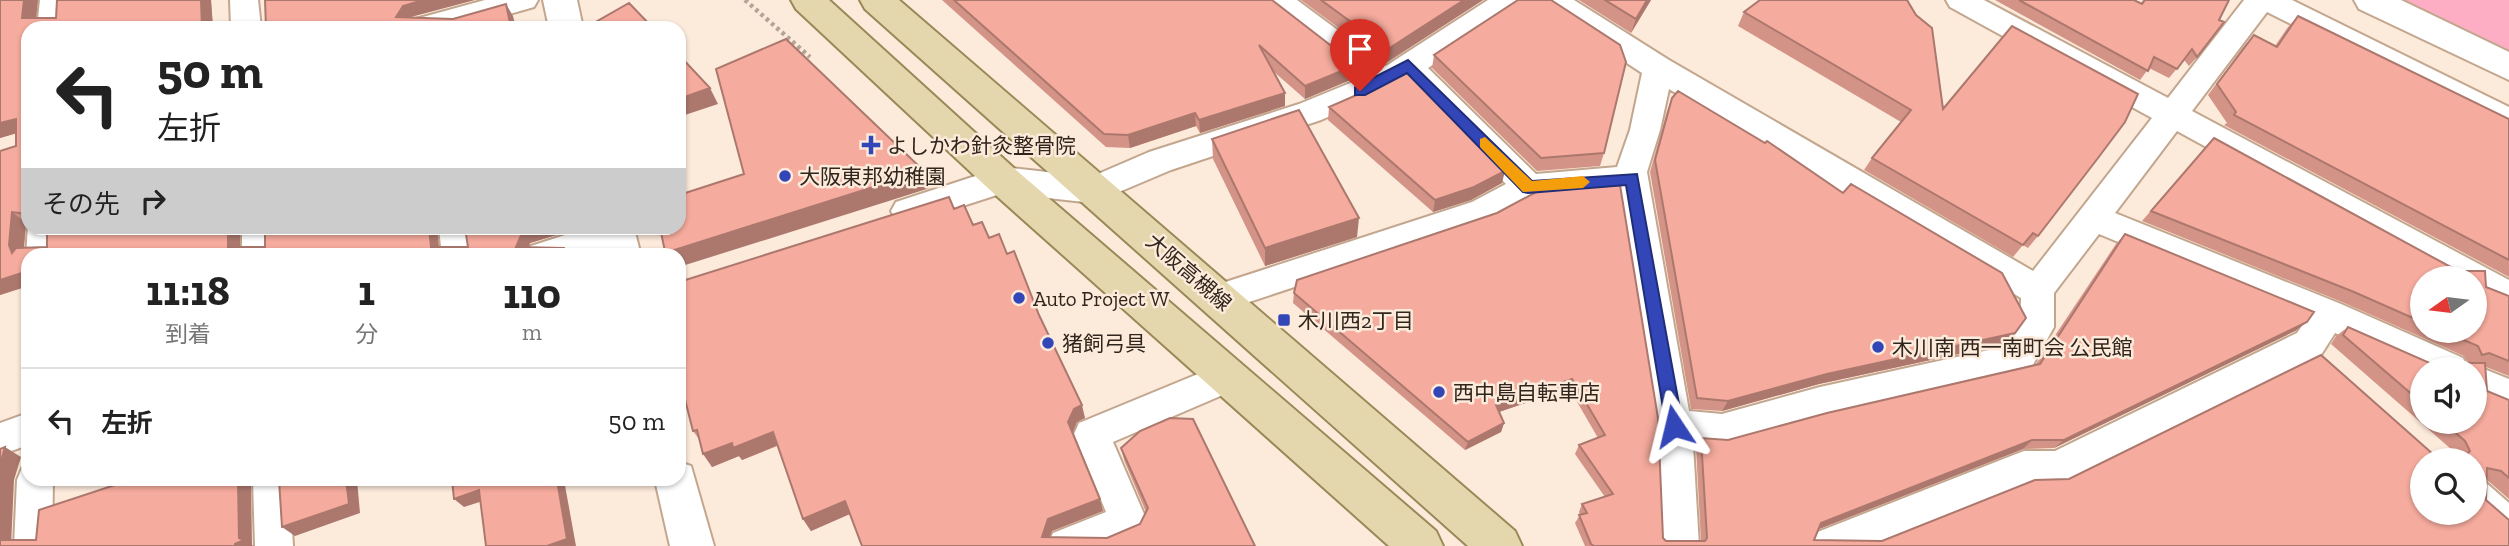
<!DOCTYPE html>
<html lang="ja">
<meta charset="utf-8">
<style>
:root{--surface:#fff;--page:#f6f6f6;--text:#222;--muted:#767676;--line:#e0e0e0}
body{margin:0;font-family:"Zilla Slab","Noto Sans JP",serif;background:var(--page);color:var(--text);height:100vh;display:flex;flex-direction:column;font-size:26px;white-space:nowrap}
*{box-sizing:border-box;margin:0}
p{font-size:23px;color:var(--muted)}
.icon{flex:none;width:38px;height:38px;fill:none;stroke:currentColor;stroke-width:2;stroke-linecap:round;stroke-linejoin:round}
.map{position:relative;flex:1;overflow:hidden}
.side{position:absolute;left:21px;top:248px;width:665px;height:238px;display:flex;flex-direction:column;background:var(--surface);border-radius:21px;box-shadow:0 2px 5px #0004}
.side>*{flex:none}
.guide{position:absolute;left:21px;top:21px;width:665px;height:214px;border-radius:21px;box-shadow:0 2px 5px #0004;background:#fff;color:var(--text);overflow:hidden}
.needle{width:46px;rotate:256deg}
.controls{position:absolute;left:2410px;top:266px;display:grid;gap:14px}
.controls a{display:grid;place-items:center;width:77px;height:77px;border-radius:50%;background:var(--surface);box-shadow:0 2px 5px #0004;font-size:35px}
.pin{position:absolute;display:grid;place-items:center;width:60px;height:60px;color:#fff;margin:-72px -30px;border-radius:50% 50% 50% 0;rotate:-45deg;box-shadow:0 0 7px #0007}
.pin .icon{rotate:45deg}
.me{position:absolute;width:77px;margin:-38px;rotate:350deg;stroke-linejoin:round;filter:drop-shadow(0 0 5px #0008)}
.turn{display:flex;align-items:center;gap:24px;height:147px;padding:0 21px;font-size:32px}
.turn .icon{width:91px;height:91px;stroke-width:2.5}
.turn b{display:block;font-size:49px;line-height:60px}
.then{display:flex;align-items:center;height:66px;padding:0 21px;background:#0003;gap:14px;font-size:26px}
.eta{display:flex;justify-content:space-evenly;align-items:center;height:119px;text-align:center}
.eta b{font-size:42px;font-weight:800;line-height:49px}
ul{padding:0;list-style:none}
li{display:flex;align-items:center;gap:21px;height:105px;padding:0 21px;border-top:2px solid var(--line)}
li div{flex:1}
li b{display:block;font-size:26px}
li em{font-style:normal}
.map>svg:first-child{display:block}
.green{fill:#fdadc4}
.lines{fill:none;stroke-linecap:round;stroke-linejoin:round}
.pedestrian-casing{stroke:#c3a68e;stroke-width:4}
.minor-casing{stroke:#c3a68e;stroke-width:4}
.tertiary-casing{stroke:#c3a68e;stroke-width:4}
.primary-casing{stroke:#9b8857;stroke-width:4}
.path{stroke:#b4a497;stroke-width:4.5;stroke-dasharray:3.5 3.5;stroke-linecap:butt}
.pedestrian{fill:#fff;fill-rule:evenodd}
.minor{fill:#fff;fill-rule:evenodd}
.tertiary{fill:#fff;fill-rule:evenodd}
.primary{fill:#e5d7ad;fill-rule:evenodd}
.wall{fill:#d39387;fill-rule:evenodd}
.shaded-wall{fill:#ac786e}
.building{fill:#f5ab9d;stroke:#ac786e;stroke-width:2;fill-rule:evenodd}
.route{fill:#3246b8;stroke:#202e78;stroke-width:2}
.slow{fill:#f59e0b}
.poi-dot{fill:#3246b8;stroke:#fceadb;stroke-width:2.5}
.labels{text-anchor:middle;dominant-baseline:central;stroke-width:5;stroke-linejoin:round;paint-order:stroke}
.poi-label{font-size:21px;fill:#30251c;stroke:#fceadb;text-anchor:start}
.street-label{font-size:21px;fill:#30251c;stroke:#fceadb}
</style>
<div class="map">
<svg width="2509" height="546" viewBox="0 0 2509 546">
<rect width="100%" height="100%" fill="#fceadb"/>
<path class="green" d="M2402 0H2509V52Z"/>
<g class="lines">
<defs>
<path id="pedestrian" d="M2474 478 2484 481 2509 503V533L2499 529 2474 508Z"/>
<path id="minor" d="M40 0H68L67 28H37Z
M230 0H258L261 28H231Z
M485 0H538L534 7 461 28H407L412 20Z
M1263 0H1297L1386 66 1488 0H1524L1520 7 1428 68 1536 174 1617 167 1630 130 1642 73 1542 7 1538 0H1574L1669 60 2033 271 2152 118 1950 7 1946 0H1984L2168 98 2244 0H2292L2509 107V133L2267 12 2192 111 2509 280V310L2474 294V278H2446L2177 131 2115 213 2341 304 2463 358 2467 367 2474 365 2509 379V412L2474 397V369H2422V372L2335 333 2321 355 2071 480 2058 485H2025L1873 546H1809L1815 533 2011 456 2024 451H2055L2297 333 2306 320 2099 234 2054 293V327L2030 370 1820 419 1722 446 1693 444 1699 546H1661L1656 426 1618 192 1534 199 1494 221 1219 312 1207 308 1202 298 1207 288 1472 202 1506 184 1406 83 1321 120 1171 170 1093 203 1003 193 907 224 896 220 891 211 896 202 1003 167 1091 177 1149 152 1299 104 1360 79 1267 7ZM1669 89 2021 298 2020 327 2007 346 1820 387 1722 414 1689 411 1647 172 1660 130Z
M28 225 59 228V256H28V261L26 256Z
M242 228H274L275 256H242Z
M439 228H471L475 256H442Z
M587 228H631L632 231 628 240 584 256H527L531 246Z
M1227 362 1239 366 1244 377 1239 388 1113 442 1147 521 1141 533 1110 546H1047L1053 533 1106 512 1074 434 1079 423Z
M28 413V445L0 455V423Z
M28 466V480H53L52 546H14L17 480 22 468Z
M253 480H289L293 546H255Z"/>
<path id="tertiary" d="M543 0H577L583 28H549Z
M2354 0H2401L2509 52V80L2359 9Z
M596 228H634L641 256H603Z
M679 462 691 466 714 546H670L655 480H679Z"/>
<path id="primary" d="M791 0H829L1016 170 1436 531 1443 546H1389L990 190 796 9Z
M860 0H899L1515 531 1522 546H1468L865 9Z"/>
</defs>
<use href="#pedestrian" class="pedestrian-casing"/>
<use href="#minor" class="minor-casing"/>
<use href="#tertiary" class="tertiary-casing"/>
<use href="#primary" class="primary-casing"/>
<path class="path" d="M745 0 810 57"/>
<use href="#pedestrian" class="pedestrian"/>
<use href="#minor" class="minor"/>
<use href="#tertiary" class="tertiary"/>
<use href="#primary" class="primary"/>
</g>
<path class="wall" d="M0 0H38L36 18H56L57 0H211L213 28H28V223H26L24 248 47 247 240 228V247H468L465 228H565L566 232 530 243 529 247 28 256V286L0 295V151L16 146V133L0 138Z
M942 0H1272L1356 65 1355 78 1305 99 1273 71 1285 93V106L1200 133 1196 126 1130 148 1106 147Z
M1301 0H1483L1386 63Z
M1579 0H1651L1631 33Z
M1995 0H2134L2141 3 2143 0H2229L2197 57 2189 66 2184 60 2169 78 2149 68 2140 80Z
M1744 12 1943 109 2038 236 2028 248 2023 245 2013 257 1864 170 1872 158 1901 122 1738 26Z
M2298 16 2509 119V277L2224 125 2227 123 2208 95 2244 46 2254 35 2275 46 2288 27Z
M1434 55 1604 153 1600 166 1537 171 1432 68Z
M1672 98 2015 333 2005 344 1819 384 1722 411 1691 409 1650 172 1667 111Z
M1329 107 1502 183 1471 200 1433 212 1328 120Z
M2214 138 2486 287 2509 296V376L2486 367 2487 391 2509 400V499L2487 480 2486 500 2509 546H1585L1575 523 1580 515 1579 512 1582 504 1605 497 1575 454 1579 445 1598 438 1569 388 1499 412 1504 423 1501 432 1465 450 1293 303 1294 293 1497 213 1663 538 1666 541H1701L1696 447 1701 438 1728 440 2036 364 2116 244 2125 234 2307 322 2295 331 2054 448 2023 449 1819 529 1814 540 1882 541 2069 479 2434 455 2453 454 2451 449 2331 344 2336 336 2348 327 2434 365 2468 363 2464 356 2342 302 2142 221ZM2422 278 2474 331H2422ZM2422 369 2474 422H2422Z
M1212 139 1357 237 1265 266 1213 159Z
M954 209 1007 254 1039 315 1085 418 1077 422 1073 432 1103 511 1052 531 1050 537 1107 538 1140 524 1146 512 1124 460 1121 448 1255 546H862L850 514 811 531 803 519 777 446 742 460 739 456 712 467 699 439 693 431Z"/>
<path class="shaded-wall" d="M24 0H38L35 28 22 18Z
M201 0H211L213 28H202Z
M423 0H475L411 17H396L403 6Z
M1464 0H1483L1386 63 1388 49Z
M1647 0H1651L1631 33 1636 19Z
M506 4 513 16 516 28H511Z
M1356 65 1355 78 1305 99V86Z
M710 88 718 104 679 117V99Z
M1285 93V106L1200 133 1199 120Z
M1195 113 1196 126 1130 148 1128 135Z
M16 119 28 130 0 138V123Z
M924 171 930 188 679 267V256H667L668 252Z
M1505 171 1502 183 1471 200 1433 212 1435 200Z
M12 212 26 223 23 256 12 253 9 245Z
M1359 218 1357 237 1265 266V248Z
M228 228H240V256L228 247Z
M429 228H437L440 256 431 247Z
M538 228H565L566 232 530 243 526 256 516 247 522 233Z
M28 271V286L0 295V280Z
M2307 322 2295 331 2054 448 2064 440Z
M2015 333 2005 344 1819 384 1722 411 1728 401 1827 374Z
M1572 379 1569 388 1493 414 1496 405Z
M1082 405 1085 418 1077 422 1072 435 1068 422 1074 409Z
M1504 423 1501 432 1465 450 1468 442Z
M773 432 781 444 742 460 739 456 712 467 703 454 732 443Z
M2032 440 2023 449 1814 531 1821 523Z
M5 447 21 457 14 480 11 546 0 542V465Z
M238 480H251L252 545 254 546H235V544L239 538Z
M346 480H357L360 513 295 536 282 527Z
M557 480H564L576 546H547Z
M479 490 489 499 464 507 454 499Z
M1100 499 1103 511 1052 531 1046 546 1042 537 1048 519Z
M845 501 852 513 811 531 803 519Z"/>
<path class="building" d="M0 0H24L22 18H56L57 0H201L202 28H28V214L12 212 9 245 12 253 16 248 47 247V228H228V247H265V228H429L431 247H468L465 228H538L522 233 516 247 564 248 565 256H28V271L0 280V151L16 146V119L0 123Z
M265 0H423L403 6 396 17 453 19 506 4 511 28 516 26V28H266Z
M954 0H1272L1356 65 1305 86 1259 45 1285 93 1199 120 1195 113 1128 135 1104 134Z
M1321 0H1464L1388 49Z
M1518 0H1551L1620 45 1626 62 1604 153 1541 158 1434 55Z
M1605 0H1647L1636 19Z
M1760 0H1907L1916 15 1932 28 1943 109 2012 26 2138 94 2125 122 2098 158 2038 236 2033 233 2023 245 1872 158 1911 110 1744 12Z
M2019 0H2134L2142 4 2145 0H2229L2219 20 2224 22 2197 57 2192 49 2177 69 2154 57 2148 71Z
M629 3 653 28H596L594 23Z
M2298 16 2509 119V260L2234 115 2236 112 2217 84 2254 35 2277 47Z
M786 39 924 171 668 252 667 256H666L660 228H679V195L744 174 716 69Z
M679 55 710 88 679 99Z
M1407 73 1505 171 1474 187 1435 200 1329 107Z
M1678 91 1765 143 1767 141 1843 193 1851 184 2002 273 2026 318 2015 333 1827 374 1728 401 1697 398 1655 160 1672 98Z
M1299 110 1359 218 1265 248 1212 139Z
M2214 138 2458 271H2485L2486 287 2509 296V361L2489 353 2482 355 2478 346 2442 331H2474V278H2422V322L2354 292 2151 211Z
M1620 185 1658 418 1663 538 1666 541H1705L1707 538 1701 438 1728 440 1827 413 2040 364 2125 234 2314 312 2307 322 2064 440H2032L1821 523 1814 540 1882 541 2035 480 2069 479 2321 355 2434 455 2467 454 2470 451 2465 441 2443 422H2474V369H2422V403L2343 335 2348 327 2434 365 2438 363H2485L2487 391 2509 400V478L2501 471 2487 468 2486 500 2509 520V546H1594L1591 544 1579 515 1587 513 1582 504 1613 494 1579 445 1605 435 1572 379 1496 405 1504 423 1468 442 1294 293 1297 280 1497 213 1538 191ZM2422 460H2474V513H2422Z
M949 197 954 209 964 205 973 225 982 222 989 238 999 234 1007 254 1014 251 1039 315 1082 405 1074 409 1068 422 1100 499 1048 519 1042 537 1107 538 1140 524 1148 508 1121 448 1140 431 1170 418 1193 419 1255 546H862L845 501 803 519 773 432 733 448 732 443 703 454 697 430 693 431 679 376V282Z
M5 447 0 465V449Z
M130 480H238L239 538 244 540 235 544V546H0V540H36L39 510Z
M279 480H346L349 504 282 527Z
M452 480H557L567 539 547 546H486L479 490 454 499Z"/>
<path class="route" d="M1408 60 1532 181 1637 174 1683 426 1680 432 1674 434 1666 426 1626 185 1528 193 1523 192 1407 73 1365 95H1355V87Z"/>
<path class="slow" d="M1485 137 1532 181 1583 176 1590 182 1583 188 1523 192 1480 147V139Z"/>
<g class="poi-dot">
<path d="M867.5 134.5h7v7h7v7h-7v7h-7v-7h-7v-7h7z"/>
<circle cx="785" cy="176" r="7"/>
<circle cx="1019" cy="298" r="7"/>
<rect x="1277" y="313" width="14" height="14" rx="3.5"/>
<circle cx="1048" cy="343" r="7"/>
<circle cx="1878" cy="347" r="7"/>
<circle cx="1439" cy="392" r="7"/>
</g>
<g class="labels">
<g class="poi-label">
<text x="887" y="145">よしかわ針灸整骨院</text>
<text x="799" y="176">大阪東邦幼稚園</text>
<text x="1033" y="298">Auto Project W</text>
<text x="1298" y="320">木川西2丁目</text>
<text x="1062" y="343">猪飼弓具</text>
<text x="1892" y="347">木川南 西一南町会 公民館</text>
<text x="1453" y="392">西中島自転車店</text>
</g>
<g class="street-label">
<text transform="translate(1189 272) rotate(41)">大阪高槻線</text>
</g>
</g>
</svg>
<div class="controls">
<a><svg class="needle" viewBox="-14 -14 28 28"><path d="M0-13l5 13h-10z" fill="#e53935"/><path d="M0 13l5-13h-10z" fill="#767676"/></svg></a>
<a><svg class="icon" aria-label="sound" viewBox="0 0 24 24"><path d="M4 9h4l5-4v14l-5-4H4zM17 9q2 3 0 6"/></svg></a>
<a><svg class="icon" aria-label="search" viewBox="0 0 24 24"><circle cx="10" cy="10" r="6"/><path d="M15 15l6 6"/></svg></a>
</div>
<div class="pin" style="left:1360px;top:91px;background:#d93025"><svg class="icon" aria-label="arrive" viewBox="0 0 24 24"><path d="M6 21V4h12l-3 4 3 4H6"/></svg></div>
<svg class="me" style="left:1674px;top:426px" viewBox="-20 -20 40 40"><path d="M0-17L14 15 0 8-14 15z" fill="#3246b8" stroke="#fff" stroke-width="4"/></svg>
<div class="guide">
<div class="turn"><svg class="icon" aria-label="left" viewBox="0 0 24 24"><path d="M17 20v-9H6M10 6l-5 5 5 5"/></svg><div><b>50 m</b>左折</div></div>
<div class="then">その先<svg class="icon" aria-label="right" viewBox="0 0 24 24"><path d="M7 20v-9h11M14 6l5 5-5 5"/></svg></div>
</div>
<section class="side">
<div class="eta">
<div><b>11:18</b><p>到着</p></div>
<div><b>1</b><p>分</p></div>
<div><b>110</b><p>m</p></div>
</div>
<ul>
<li><svg class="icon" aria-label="left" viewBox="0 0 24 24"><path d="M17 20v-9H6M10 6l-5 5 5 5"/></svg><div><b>左折</b></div><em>50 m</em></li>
</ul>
</section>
</div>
